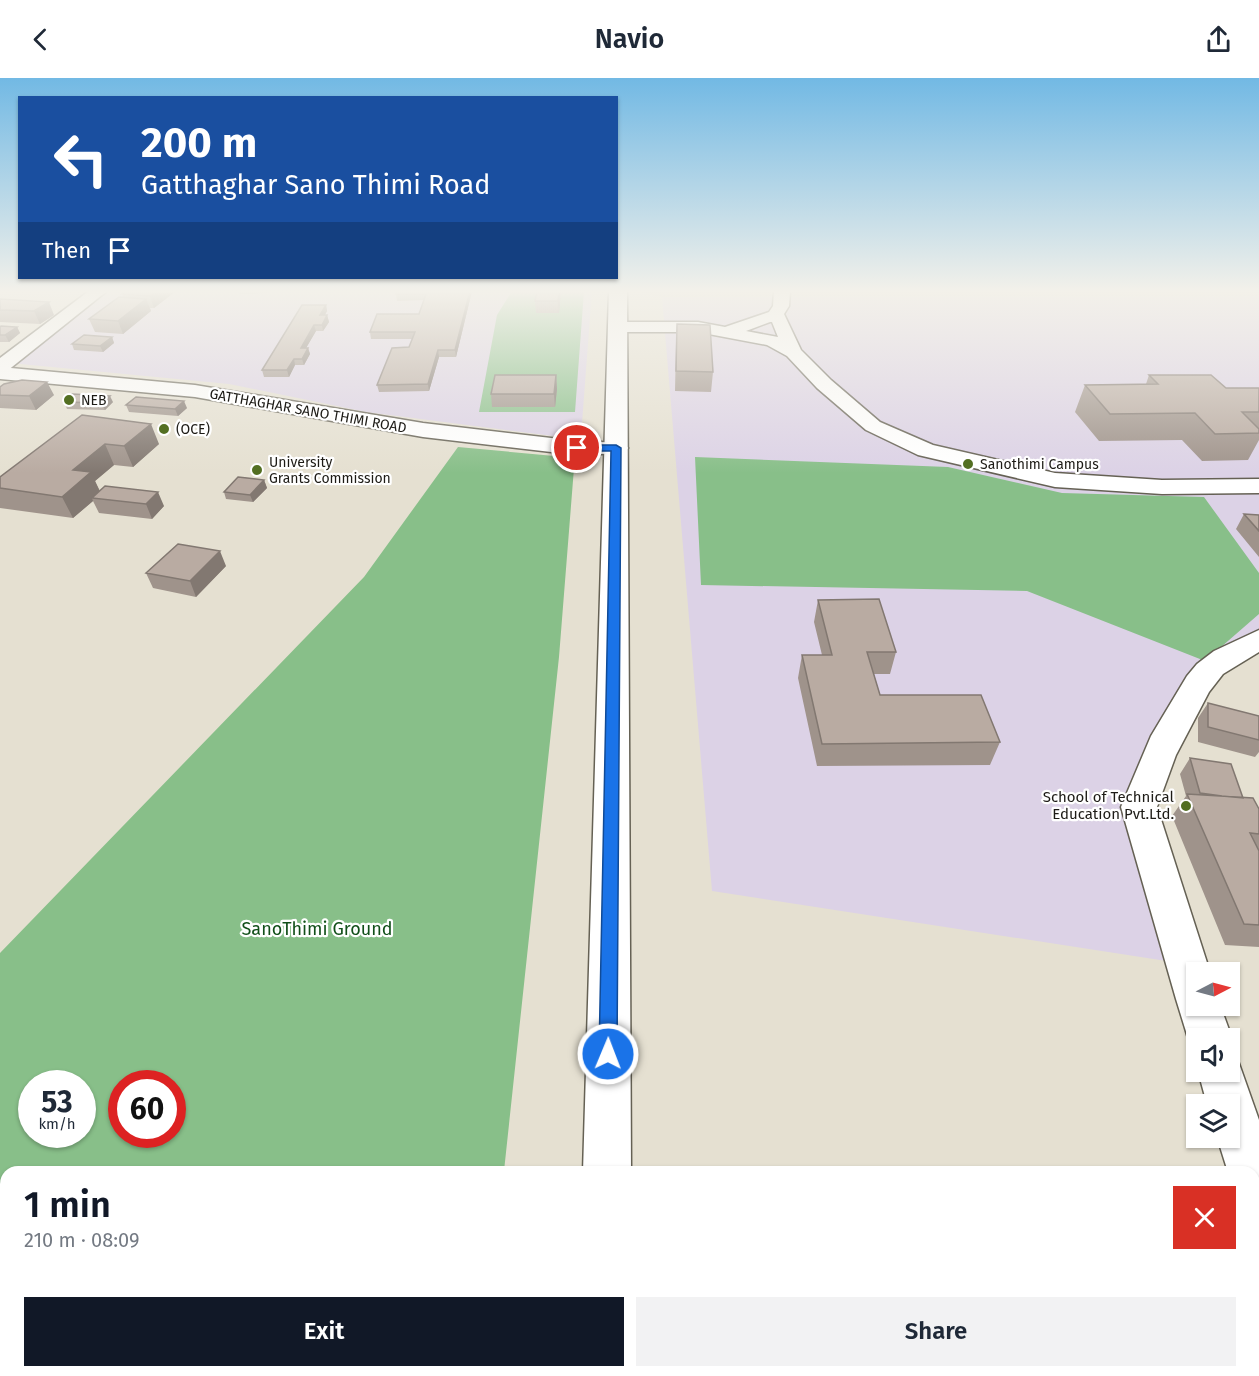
<!DOCTYPE html>
<meta charset="utf-8">
<style>
:root{--surface:#fff;--page:#f2f2f3;--text:#1f2937;--muted:#747a83;--accent:#111827}
body{margin:0;font-family:"Fira Sans",sans-serif;background:var(--page);color:var(--text);height:100vh;display:flex;flex-direction:column;font-size:22px;white-space:nowrap}
*{box-sizing:border-box;margin:0}
p{font-size:20px;color:var(--muted)}
.icon{flex:none;width:33px;height:33px;fill:none;stroke:currentColor;stroke-width:2;stroke-linecap:round;stroke-linejoin:round}
.map{position:relative;flex:1;overflow:hidden}
.drawer{position:absolute;left:0px;top:1088px;width:1260px;height:212px;display:flex;flex-direction:column;background:var(--surface);border-radius:18px 18px 0 0;box-shadow:0 2px 4px #0004}
.drawer>*{flex:none}
.hud{position:absolute;left:18px;top:18px;width:600px;height:183px;border-radius:0px;box-shadow:0 2px 4px #0004;background:#1a4fa0;color:#fff;overflow:hidden}
.needle{width:39px;rotate:84deg}
.controls{position:absolute;left:1186px;top:884px;display:grid;gap:12px}
.controls a{display:grid;place-items:center;width:54px;height:54px;border-radius:0px;background:var(--surface);box-shadow:0 2px 4px #0004;font-size:30px}
.speed{position:absolute;left:18px;top:992px;display:flex;gap:12px;font-size:30px;font-weight:700;text-align:center}
.speed>*{display:grid;place-content:center;width:78px;height:78px;border-radius:50%;background:var(--surface);box-shadow:0 2px 4px #0004;line-height:1}
.speed small{font-size:15px;font-weight:400}
.speed .limit{border:9px solid #d22;background:#fff;color:#111}
.pin{position:absolute;display:grid;place-items:center;width:51px;height:51px;color:#fff;margin:-26px;border:3px solid #fff;border-radius:50%;box-shadow:0 2px 6px #0007}
.me{position:absolute;width:66px;margin:-33px;rotate:1deg;stroke-linejoin:round;filter:drop-shadow(0 0 4px #0008)}
.turn{display:flex;align-items:center;gap:21px;height:126px;padding:0 24px;font-size:27px}
.turn .icon{width:78px;height:78px;stroke-width:2.5}
.turn b{display:block;font-size:42px;line-height:51px}
.then{display:flex;align-items:center;height:57px;padding:0 24px;background:#0003;gap:12px;font-size:22px}
.round{display:grid;place-items:center;flex:none;width:63px;height:63px;border-radius:0px;background:var(--page)}
.head{display:flex;align-items:center;justify-content:space-between;height:102px;padding:0 24px}
h1{font-size:36px;font-weight:600;line-height:45px;color:var(--accent)}
.action{display:flex;gap:12px;margin-top:auto;padding:12px 24px}
.action a{flex:1;height:69px;border-radius:0px;background:var(--accent);color:#fff;font-size:24px;font-weight:600;line-height:69px;text-align:center}
.action a+a{background:var(--page);color:var(--text)}
header{display:flex;justify-content:space-between;align-items:center;height:78px;padding:0 24px;background:var(--surface);font-size:27px;font-weight:600}
.map>svg:first-child{display:block}
.built{fill:#dad3be}
.education{fill:#dcd2e6}
.green{fill:#88bf89;fill-rule:evenodd}
.lines{fill:none;stroke-linecap:round;stroke-linejoin:round}
.minor-casing{stroke:#656154;stroke-width:3}
.tertiary-casing{stroke:#656154;stroke-width:3}
.secondary-casing{stroke:#656154;stroke-width:3}
.primary-casing{stroke:#656154;stroke-width:3}
.minor{fill:#fff;fill-rule:evenodd}
.tertiary{fill:#fff;fill-rule:evenodd}
.secondary{fill:#fff;fill-rule:evenodd}
.primary{fill:#fff;fill-rule:evenodd}
.wall{fill:#9f938b}
.shaded-wall{fill:#827871}
.building{fill:#b9aba2;stroke:#827871;stroke-width:1.5}
.route{fill:#1a73e8;stroke:#114b97;stroke-width:1.5}
.poi-dot{fill:#536f22;stroke:#fff;stroke-width:2}
.labels{text-anchor:middle;dominant-baseline:central;stroke-width:4.5;stroke-linejoin:round;paint-order:stroke}
.far-poi-label{font-size:14px;fill:#1d1b16;stroke:#fff;text-anchor:start}
.far-street-label{font-size:14px;fill:#1d1b16;stroke:#fff}
.poi-label{font-size:15px;fill:#1d1b16;stroke:#fff;text-anchor:end}
.near-park-label{font-size:18px;fill:#114f19;stroke:#fff}
</style>
<header><svg class="icon" aria-label="back" viewBox="0 0 24 24"><path d="M15 5l-7 7 7 7"/></svg>Navio<svg class="icon" aria-label="share" viewBox="0 0 24 24"><path d="M12 15V3M7 8l5-5 5 5M5 13v7h14v-7"/></svg></header>
<div class="map">
<svg width="1259" height="1298" viewBox="0 0 1259 1298">
<rect width="100%" height="100%" fill="#e5e0d1"/>
<path class="built" d="M644 213H1259V218L662 219 644 215Z"/>
<path class="education" d="M111 213H592L581 358 569 360 366 334 229 306 10 285Z
M1259 218V553L1241 561 1140 699 1173 884 712 813 662 219Z"/>
<path class="green" d="M512 213H584L575 334H479L497 237Z
M458 369 565 379 574 390 559 579 504 1093 6 1094V1112L0 1111V875L364 499ZM32 1005H82V1056H32ZM122 1005H172V1056H122Z
M695 379 948 389 1062 415 1204 419 1259 495V536L1205 583 1027 513 701 507Z"/>
<g class="lines">
<defs>
<path id="minor" d="M89 213H107L7 293 0 295V280Z
M774 213H790L789 228 784 236 801 272 831 302 880 344 933 367 1055 395 1162 402 1259 401V415L1162 416 1055 409 918 377 866 352 817 310 787 278 767 267 698 254H618L609 249 618 244H698L725 249 769 234 773 228ZM770 244H772L778 259 746 253Z
M0 1137 6 1138V1184L0 1183Z"/>
<path id="tertiary" d="M1259 552V574L1223 596 1209 614 1176 677 1157 729 1210 894H1197V927H1220L1232 960 1230 964V960H1197V976L1188 960 1176 921 1121 729 1151 658 1187 598 1197 586 1214 573Z
M1230 975 1236 977 1259 1042V1115L1254 1117V1094H1228L1217 1059H1230V1026H1207L1198 993H1230Z"/>
<path id="secondary" d="M0 289 195 307 423 345 577 363 624 365 628 370 624 375 577 377 423 359 195 319 0 301Z"/>
<path id="primary" d="M609 213H627L631 1094H583Z
M576 1293H632V1298H576Z"/>
</defs>
<use href="#minor" class="minor-casing"/>
<use href="#tertiary" class="tertiary-casing"/>
<use href="#secondary" class="secondary-casing"/>
<use href="#primary" class="primary-casing"/>
<use href="#minor" class="minor"/>
<use href="#tertiary" class="tertiary"/>
<use href="#secondary" class="secondary"/>
<use href="#primary" class="primary"/>
</g>
<path class="wall" d="M176 213 154 230H150L151 233 123 256 95 254 89 241 123 219 122 216Z
M239 213H267L266 215 240 216Z
M472 213 456 279H439L429 313 379 314 377 307 409 269 413 261H371L370 254 419 236 424 222 397 223 396 216Z
M537 213H561L559 235H536L535 223Z
M0 221 54 237 40 246 0 244Z
M326 227 327 233 325 237H327L329 244 323 253H316L306 270H308L310 276 304 287H295L289 299H264L262 292Z
M0 249H17L20 255 9 264H0Z
M112 259 114 265 103 274 74 272 72 266Z
M676 265 713 294 711 314 675 313Z
M556 297 557 311 555 329H492L491 316Z
M1149 297 1226 310H1259V362L1248 382 1202 383 1182 362 1099 363 1075 334 1085 307 1146 306Z
M0 309 54 317 36 332 0 330Z
M64 324H113L105 332 67 331Z
M126 327 187 330 178 338 129 334Z
M82 337 159 366 133 389 114 387 95 403 100 413 164 428 152 441 99 435 93 423 73 440 0 430V399Z
M264 402 267 410 253 424 226 421 224 414Z
M1244 436 1259 437V479L1236 451Z
M226 488 196 519 153 510 146 495Z
M818 522 896 574 890 596H874L880 617 1000 664 990 687 817 688 798 600 802 577H822L814 544Z
M1208 625 1259 662V674L1255 679 1198 664V640Z
M1190 680 1259 731V869L1225 867 1172 738 1186 718 1180 696Z
M757 1293H823V1298H758Z"/>
<path class="shaded-wall" d="M156 213H176L154 230 150 218Z
M470 213H472L456 279 455 272Z
M559 213H561L559 235 558 223Z
M146 221 151 233 123 256 118 243Z
M49 224 54 237 40 246 34 233Z
M326 227 327 233 321 244 320 237Z
M327 237 329 244 323 253 322 247Z
M314 247 316 253 302 277 301 270Z
M17 249 20 255 9 264 5 257Z
M112 259 114 265 103 274 100 268Z
M308 270 310 276 304 287 302 281Z
M438 272 439 279 429 313 428 306Z
M294 281 295 287 289 299 287 292Z
M556 297 557 311 555 329 554 316Z
M47 304 54 317 36 332 29 318Z
M110 318 113 324 105 332 102 325Z
M184 323 187 330 178 338 175 331Z
M151 346 159 366 133 389 124 368Z
M105 366 114 387 95 403 101 416 92 420 93 423 73 440 62 419 73 392Z
M264 402 267 410 253 424 250 417Z
M158 414 164 428 152 441 146 426Z
M220 473 226 488 196 519 190 503Z"/>
<path class="building" d="M127 213H156L150 218 122 216Z
M397 213H470L455 272H438L428 306 377 307 392 270 409 269 415 254H370L377 236H419L426 216H396Z
M537 213H559L558 223H535Z
M119 219 146 221 118 243 89 241Z
M0 221 49 224 34 233 0 232Z
M302 227H326L320 237H327L322 247H314L301 270H308L302 281H294L287 292H262Z
M677 246 710 247 713 294 676 293Z
M1 248 17 249 5 257H0V249Z
M84 257 112 259 100 268 72 266Z
M495 297H556L554 316H491Z
M1149 297H1211L1226 310H1259V334H1242L1259 351V355L1215 356 1195 335 1110 336 1085 307 1158 306Z
M22 302 47 304 29 318 0 317V309L4 306Z
M72 316 110 318 102 325 64 324Z
M136 319 184 323 175 331 126 327Z
M82 337 151 346 124 368 105 366 73 392 91 394 62 419 0 410V399Z
M238 399 264 402 250 417 224 414Z
M105 408 158 414 146 426 92 420Z
M1244 436 1259 437V453Z
M178 466 220 473 190 503 146 495Z
M879 521 896 574H867L880 617H981L1000 664 822 666 802 577H832L818 522Z
M1208 625 1259 638V662L1208 649Z
M1190 680 1231 686 1243 720 1222 718 1200 715Z
M1187 716 1253 720 1259 731V756L1250 755 1259 773V847L1244 846Z
M491 1093H535V1094H491Z
M762 1293H823V1298H762Z"/>
<linearGradient id="sky" x2="0" y2="1"><stop stop-color="#72b9e4"/><stop offset="0.54" stop-color="#f3f1ea"/><stop offset="1" stop-color="#f3f1ea" stop-opacity="0"/></linearGradient>
<rect width="1259" height="395" fill="url(#sky)"/>
<path class="route" d="M616 367 621 370 617 976 614 982 608 985 601 982 599 976 611 373H577L572 370 577 367Z"/>
<g class="poi-dot">
<circle cx="69" cy="322" r="6"/>
<circle cx="164" cy="351" r="6"/>
<circle cx="968" cy="386" r="6"/>
<circle cx="257" cy="392" r="6"/>
<circle cx="1186" cy="728" r="6"/>
</g>
<g class="labels">
<g class="far-poi-label">
<text x="81" y="322">NEB</text>
<text x="176" y="351">(OCE)</text>
<text x="269" y="384">University<tspan x="269" dy="16">Grants Commission</tspan></text>
<text x="980" y="386">Sanothimi Campus</text>
</g>
<g class="far-street-label">
<text transform="translate(308 333) rotate(10)">GATTHAGHAR SANO THIMI ROAD</text>
</g>
<g class="poi-label">
<text x="1174" y="719">School of Technical<tspan x="1174" dy="17">Education Pvt.Ltd.</tspan></text>
</g>
<g class="near-park-label">
<text x="317" y="851">SanoThimi Ground</text>
</g>
</g>
</svg>
<div class="controls">
<a><svg class="needle" viewBox="-14 -14 28 28"><path d="M0-13l5 13h-10z" fill="#e53935"/><path d="M0 13l5-13h-10z" fill="#747a83"/></svg></a>
<a><svg class="icon" aria-label="sound" viewBox="0 0 24 24"><path d="M4 9h4l5-4v14l-5-4H4zM17 9q2 3 0 6"/></svg></a>
<a><svg class="icon" aria-label="layers" viewBox="0 0 24 24"><path d="M12 4l9 5-9 5-9-5zM3 14l9 5 9-5"/></svg></a>
</div>
<div class="speed"><div>53<small>km/h</small></div><div class="limit">60</div></div>
<div class="pin" style="left:577px;top:370px;background:#d93025"><svg class="icon" aria-label="arrive" viewBox="0 0 24 24"><path d="M6 21V4h12l-3 4 3 4H6"/></svg></div>
<svg class="me" style="left:608px;top:976px" viewBox="-20 -20 40 40"><circle r="17" fill="#1a73e8" stroke="#fff" stroke-width="3"/><path d="M0-11L8 9 0 5-8 9z" fill="#fff"/></svg>
<div class="hud">
<div class="turn"><svg class="icon" aria-label="left" viewBox="0 0 24 24"><path d="M17 20v-9H6M10 6l-5 5 5 5"/></svg><div><b>200 m</b>Gatthaghar Sano Thimi Road</div></div>
<div class="then">Then<svg class="icon" aria-label="arrive" viewBox="0 0 24 24"><path d="M6 21V4h12l-3 4 3 4H6"/></svg></div>
</div>
<section class="drawer">
<div class="head"><div><h1>1 min</h1><p>210 m · 08:09</p></div><a class="round" style="background:#d93025;color:#fff"><svg class="icon" aria-label="close" viewBox="0 0 24 24"><path d="M6 6l12 12M18 6L6 18"/></svg></a></div>
<div class="action"><a>Exit</a><a>Share</a></div>
</section>
</div>
